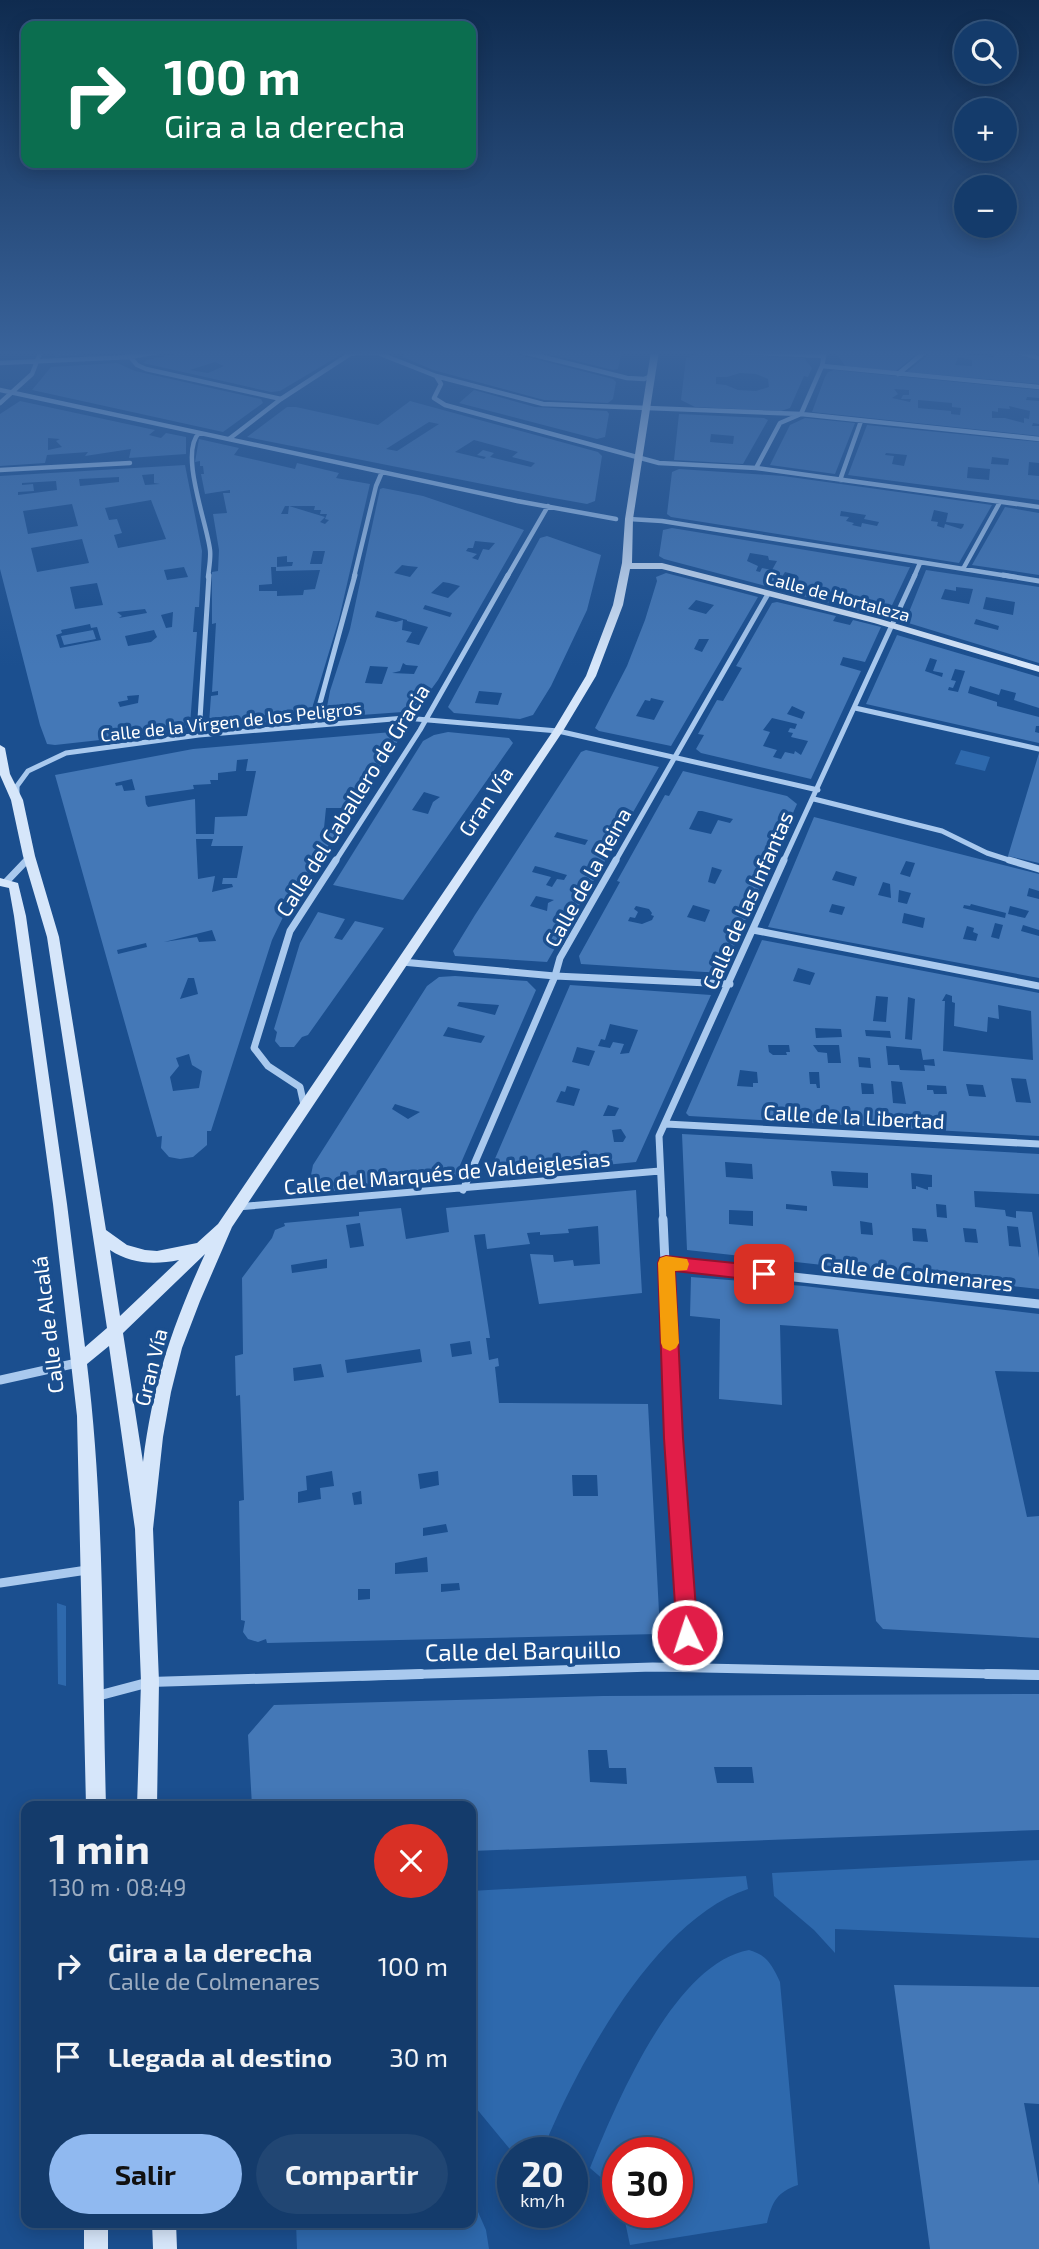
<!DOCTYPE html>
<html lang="es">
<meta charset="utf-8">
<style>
:root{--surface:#143b6b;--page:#214673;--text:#f1f3f6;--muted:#9dadc1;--line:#33557e;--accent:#90b9f0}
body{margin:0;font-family:"Exo 2",sans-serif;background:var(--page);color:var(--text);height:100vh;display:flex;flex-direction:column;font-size:26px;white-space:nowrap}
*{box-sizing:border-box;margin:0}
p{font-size:23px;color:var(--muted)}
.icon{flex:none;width:38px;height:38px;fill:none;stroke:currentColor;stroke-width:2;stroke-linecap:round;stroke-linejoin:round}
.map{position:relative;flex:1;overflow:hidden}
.panel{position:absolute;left:21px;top:1801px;width:455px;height:427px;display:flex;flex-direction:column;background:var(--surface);border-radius:14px;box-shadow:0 4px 18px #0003,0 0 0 2px var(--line)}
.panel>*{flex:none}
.guide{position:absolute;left:21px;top:21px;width:455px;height:147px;border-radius:14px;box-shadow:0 4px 18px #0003,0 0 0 2px var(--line);background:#0b6e4f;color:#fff;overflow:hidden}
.controls{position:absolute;left:954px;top:21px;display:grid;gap:14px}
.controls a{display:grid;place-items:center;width:63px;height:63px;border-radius:50%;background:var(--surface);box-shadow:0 4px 18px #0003,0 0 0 2px var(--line);font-size:35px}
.speed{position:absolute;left:497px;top:2137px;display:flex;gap:14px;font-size:35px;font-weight:700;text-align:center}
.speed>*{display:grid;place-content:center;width:91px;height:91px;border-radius:50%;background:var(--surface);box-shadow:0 4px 18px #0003,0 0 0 2px var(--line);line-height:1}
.speed small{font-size:18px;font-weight:400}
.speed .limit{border:10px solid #d22;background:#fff;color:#111}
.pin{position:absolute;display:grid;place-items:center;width:60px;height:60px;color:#fff;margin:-30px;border-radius:14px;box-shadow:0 4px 10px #0006}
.me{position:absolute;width:77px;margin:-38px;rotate:356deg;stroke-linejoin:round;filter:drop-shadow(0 0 5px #0008)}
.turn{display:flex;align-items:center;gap:24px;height:147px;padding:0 28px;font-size:32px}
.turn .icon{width:91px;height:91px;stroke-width:2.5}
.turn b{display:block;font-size:49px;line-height:60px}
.round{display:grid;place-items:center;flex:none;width:74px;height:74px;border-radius:37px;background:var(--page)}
.summary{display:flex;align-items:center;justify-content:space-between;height:119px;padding:0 28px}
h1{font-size:42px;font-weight:700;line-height:52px}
.cta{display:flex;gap:14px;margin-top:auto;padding:14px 28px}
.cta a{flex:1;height:80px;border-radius:42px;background:var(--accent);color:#111;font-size:28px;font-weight:700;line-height:80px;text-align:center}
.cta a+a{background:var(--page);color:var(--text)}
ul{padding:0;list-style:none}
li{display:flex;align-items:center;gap:21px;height:91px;padding:0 28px}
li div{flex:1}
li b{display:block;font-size:26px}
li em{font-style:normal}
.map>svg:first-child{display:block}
.green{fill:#2e69ad}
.building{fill:#4478b7;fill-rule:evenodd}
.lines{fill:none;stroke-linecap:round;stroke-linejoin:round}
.street-far4{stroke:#a9c9ee;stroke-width:4.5}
.street-far3{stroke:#a9c9ee;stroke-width:5}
.street-far2{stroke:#a9c9ee;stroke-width:7}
.street-far1{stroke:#a9c9ee;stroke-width:9}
.street{stroke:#a9c9ee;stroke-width:10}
.secondary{fill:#d6e6fa;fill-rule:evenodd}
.route{fill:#e11d48;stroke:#92132f;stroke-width:2}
.slow{fill:#f59e0b}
.labels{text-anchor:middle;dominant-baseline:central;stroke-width:7;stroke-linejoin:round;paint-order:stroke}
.far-street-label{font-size:18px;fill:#fff;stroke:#1b4f8f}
.street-label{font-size:21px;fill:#fff;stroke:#1b4f8f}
.near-street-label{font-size:24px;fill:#fff;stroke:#1b4f8f}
</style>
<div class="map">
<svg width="1039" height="2249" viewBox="0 0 1039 2249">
<rect width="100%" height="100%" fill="#1b4f8f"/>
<path class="green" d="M961 750 990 757 985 771 955 764Z
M57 1603 66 1606V1686L58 1684Z
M1039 1860V1938L835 1929V1953L814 1930 774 1896 772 1873Z
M746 1876 748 1889C655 1919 576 2067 542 2152L513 2153 471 2102V1891Z
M749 1950C767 1955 772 1965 780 1982L798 2185C777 2192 772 2202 767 2223L630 2245 623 2212H677V2152H618V2197L613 2188 590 2168C616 2104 674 1963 749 1950Z
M471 2196 486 2230 489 2249H297L296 2223 471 2222Z"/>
<path class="building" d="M56 351H114L55 357Z
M190 351H267L273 354 280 351H347L280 391 271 392 143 363 147 360ZM215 362 224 366 208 373 190 370Z
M416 351H462L458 353 461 354 465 351 473 353 503 351 613 379 616 382 613 399 608 403 544 400 433 370 403 357 404 354Z
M537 351H622L618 369 613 370Z
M835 351H920L896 371 845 366Z
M933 351H963L961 353 972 355 993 357 995 351H1007L1039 361V384L907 372ZM958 357 972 360V366L955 365Z
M700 353 804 358 812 368 808 377 804 376 790 408 781 411 695 407 681 400 686 358ZM740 373 756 374 768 379 769 387 756 391 738 390 726 385 716 384V377H727Z
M117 363 135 371 261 399 263 403 223 432 32 390 51 367Z
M834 370 1039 390V398L1027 397 1026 400 1039 401V424L1033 423 1032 426H1039V436L812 412 825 377 828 372ZM894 389 909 390V395H903L901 399H911L910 402 892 398 898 394ZM918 400 952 403V407L961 408 960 415 951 414V411L918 408ZM1009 406 1030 411 1029 419 1024 418V423L1005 418H992V411L998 412V408L1010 409Z
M474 390 535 407 607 411 609 414 605 437 597 439 459 403Z
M20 401 155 430 149 435 161 438 166 433 186 437V454L129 458 131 449 85 456 88 452 47 455 45 463 0 466V414ZM48 438 60 439 56 441 62 447 48 450Z
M410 401 598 452 602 456 595 501 587 504 548 497 247 437 287 407H296L378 425ZM429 422 439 424 397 451 386 449ZM474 440 518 452 512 457 535 463 531 467 490 457 494 453 483 450 477 455 486 457 484 459 455 452Z
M679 414 764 418 768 420 743 464 674 460ZM711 434 734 436 733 444 710 442Z
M805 418 855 423 835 474 770 465 790 425Z
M867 425 1039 442V463L1029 462 1028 475 1039 476V500L848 475ZM886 453 907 455 904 466 892 464 894 456 885 455ZM992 457 1009 459 1008 465 991 464ZM968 467 990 469 989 480 967 478Z
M199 439 239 448 234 455 295 469 297 463 339 473 336 478 370 484 339 619 310 715 300 720 216 727 209 723 211 696 218 695V691L212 692 216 623 212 624V572L218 571 219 550 213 514 227 513 223 493H230V490L205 494 201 474H204L203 466H200V461L195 462ZM285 506H315L314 510H321L320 514H327L325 519 329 520 325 524 320 522 325 517 289 506 288 514H281ZM313 551H325L322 564H310ZM277 557 287 556V562H293L292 566 276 567V571L320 570 315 589 304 590 303 595 277 596V591H259V585L272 584 271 567H277Z
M185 465 202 551 199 607H195L193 632H197L190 725 181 731 55 745 47 744 40 725 0 569V476ZM154 474V483L160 484 145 485 142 475ZM119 477V482L80 486 79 479ZM56 481 57 490 18 495V492L34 491 33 484 22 485V483ZM151 500 166 539 118 548 114 535 122 533 117 519 109 520 105 508ZM72 504 78 526 28 534 23 511ZM82 539 89 563 37 572 31 548ZM184 567 188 577 167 580 164 570ZM97 583 103 605 75 609 70 587ZM145 609 147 613 119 618 122 616 117 612ZM173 612 172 627 166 628 161 615ZM90 624 91 628 97 627 101 640 60 648 56 635 62 633 61 630ZM154 630 157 637 151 642 128 646 125 636ZM139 695 138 703 120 707 118 702 128 700 127 696Z
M679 469 783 476 992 505 959 563 671 517 667 514 672 472ZM934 510 948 513 946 522 964 524 963 527 961 529 945 524 944 528 937 526 938 522 931 521ZM841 511 866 515 864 519 879 522 877 526 862 523 861 527 852 525 854 523 846 521 849 517 840 516Z
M383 488 423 496 524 530 438 680 419 706 403 712 333 717 326 712 330 691 350 629 380 489ZM475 541 495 543 489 550 483 549 478 560 472 558 477 554 466 551 468 548H473ZM402 565 408 566 418 567 410 577 394 573ZM443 582 449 583 460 586 448 598 431 593ZM425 605 452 613 450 617 423 609ZM377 611 407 620V621L428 627 419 645 406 642 412 632 402 630 403 620 396 622 375 617ZM403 663 406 665 418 666 414 674 392 673 400 671ZM370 666 388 667 382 684 365 683Z
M1005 507 1039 513V575L972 565Z
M672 528 908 567H910L886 618 664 559 659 556 663 530ZM750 553 768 556 769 560 777 561 772 570 762 568 760 572 756 571 758 566 747 561ZM785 572 797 575 793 584 780 580Z
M547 536 601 555 587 610 551 686 533 715 520 719 454 713 448 707 540 538ZM479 691 502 693 498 705 475 703Z
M926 570 1039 587V663L905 622ZM956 587 973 589 969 604 941 599 945 589 956 591ZM986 597 1015 602 1013 615 983 609ZM976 619 999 626 998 630 974 624Z
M666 573 758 597 671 746 599 731 595 728 627 666 645 620 657 581 656 577ZM696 600 714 605 706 614 688 609ZM699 639H709L702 652 694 649ZM651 698 664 701 654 720 636 716 645 700 650 701Z
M777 602 836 616 833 621 850 625 853 620 881 627 865 662 843 657 840 665 861 671 811 779 701 753 696 749 704 735 698 734 717 700 723 701 742 668 736 666 739 661 772 603ZM792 706 805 712 802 719 787 714ZM772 718 797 724 795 729 790 728 788 732 793 733 791 737 808 741 801 755 795 751 794 754 785 752 781 759 773 757 777 750 763 746 770 732 763 730Z
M93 630 96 639 64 645 61 636Z
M897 635 1039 677V708L1014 700 1016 693 1001 689 999 695 970 686 968 693 997 702V706L1039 717V726H1036L1035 732 1039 733V743L866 704ZM930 658 937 660 933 671 943 673 942 677 925 671ZM955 669 965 671 958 692 948 690 949 687 953 688 956 681 951 680Z
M392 732 400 738 353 808H326L324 828 340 827 296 898H285L278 908 285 913 272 940 211 1131H207V1145L193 1157 180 1159 169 1157 161 1148 162 1136 157 1137 55 775 193 749ZM248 759 246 771H256L247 816 215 817 214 834H196L195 799 148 807 146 804 145 796 194 789 193 785 211 784 210 780H218V773L236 771 237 760ZM132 779 135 790 124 791 122 785 116 786 115 783ZM196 839H213L211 846H243L237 878H223L222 884H232L233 887 212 892 215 876 198 879ZM212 930 216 941 199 942 197 937 164 942ZM146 943 147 947 118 954 117 950ZM188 978H194L198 994 180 999ZM189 1054 192 1065 202 1071 199 1088 173 1091 170 1077 179 1066 176 1058Z
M448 732 509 738 513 743 403 900 333 885 423 741 434 735ZM424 792 440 797 433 802 428 814 412 810Z
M586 750 659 767 547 962 455 956 453 951 475 915 581 752ZM557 832 572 836 588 840 585 845 554 837ZM535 866 543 868 567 875 564 880 557 879 552 887 546 885 551 877 532 872ZM536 896 554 900 548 903 547 911 530 906Z
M1039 753V863L1008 856Z
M683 771 787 796 797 804 723 971 720 973 581 964 579 956 620 882 617 881 665 795 669 796ZM698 811H702L733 819 730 823 718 820 711 834 689 829ZM712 867 722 870 715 884 708 882ZM693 905 710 910 705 922 687 917ZM636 906 649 909 652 913 651 915 654 916 652 920 642 924 628 921 630 917 635 918 638 912 634 909Z
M814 817 1039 874V891L1029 888 1027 896 1039 899V930L1023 925 1021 931 1039 936V978L768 927ZM906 861 915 863 910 877 900 874ZM836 871 857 877 854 886 832 880ZM883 882 890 884 891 898 878 895ZM899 890 911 893 907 904 898 902ZM832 904 845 907 842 915 829 912ZM971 904 1006 913 1005 918 963 908 964 905 970 906ZM1010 906 1029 911 1025 918 1008 914ZM904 913 925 918 923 928 902 923ZM995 923 1003 925 999 939 991 937ZM967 926 974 928 973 932 978 934 976 941 963 939Z
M318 912 345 919 334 938 342 940 355 921 384 928 308 1035 302 1037 294 1047H280L275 1041 277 1032 274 1029 300 943Z
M762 940 1039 993V1136L689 1116 686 1113ZM798 968 815 973 810 985 793 981ZM946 994 952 996V1002L955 1003 954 1026 987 1032 988 1017 999 1019 998 1005 1031 1011 1033 1060 943 1051 945 1001H942ZM876 996 888 997 886 1022 873 1021ZM908 997 915 999 912 1040 905 1039ZM815 1028 841 1029 842 1037 816 1038ZM865 1030 890 1031 891 1038 866 1036ZM768 1045H789L790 1052H786L787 1055H773L769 1052ZM813 1045H839L841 1063H828L827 1053 818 1052ZM886 1046 921 1049 923 1060 934 1059 935 1066 924 1065 925 1071 900 1070 899 1065H888ZM858 1057 870 1058 871 1068 859 1067ZM740 1070 757 1072 758 1083H753V1087L737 1086ZM809 1072H819L820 1088H817L816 1084H810ZM1011 1078 1026 1079 1031 1103 1016 1102ZM891 1081 902 1082 906 1104 893 1103ZM861 1083 873 1084 874 1094H862ZM966 1084 983 1085 986 1097 969 1096ZM927 1085 946 1086 947 1094H934L933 1090H927Z
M455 976 527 981 536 990 454 1179 335 1191 318 1186 311 1175 313 1165 427 986 439 977ZM459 1002 499 1005 495 1015 457 1006ZM448 1027 485 1036 481 1043 443 1036ZM395 1104 420 1112 408 1119 392 1109Z
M570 985 711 995 636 1162 502 1175 495 1170 494 1161ZM610 1024 638 1030 629 1053 620 1054 624 1044 613 1042 610 1048 598 1046 601 1039 605 1040ZM577 1047 595 1051 589 1066 572 1062ZM567 1086 580 1089 574 1106 556 1102 561 1091 565 1092ZM608 1105 619 1108 615 1116H603ZM621 1129 626 1137 623 1142H614L612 1130Z
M682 1134 1039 1154V1194L974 1191 975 1207 1005 1210 1006 1216 1016 1218V1211L1032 1212 1039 1258V1289L687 1250ZM725 1162 752 1164 753 1179 726 1177ZM831 1171 868 1173V1188L833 1186ZM911 1173 932 1175V1187H928V1190L916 1186V1189H912ZM786 1204 807 1206V1211L786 1209ZM936 1204 946 1205 947 1218 937 1217ZM729 1210 753 1211V1226L729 1224ZM860 1221 872 1223 873 1235 861 1234ZM1007 1226 1018 1227 1021 1247 1009 1246ZM912 1228 926 1229 928 1242 913 1241ZM963 1228 976 1229 978 1243 965 1242Z
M636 1190 642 1293 539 1304 530 1254 553 1255 554 1262 573 1260 574 1266 600 1264 598 1226 568 1229 569 1233 540 1235V1232L527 1233 530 1244 487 1249 485 1234 474 1235 490 1338H486L489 1360 498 1358 499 1366 495 1367 499 1403 648 1404 660 1631 657 1634 267 1643 266 1639 258 1642 248 1639 243 1632 245 1621 241 1620 239 1501 244 1500 240 1395 236 1396 235 1356 243 1354 242 1278 272 1238 275 1230 285 1226 284 1223 359 1216V1212L401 1208 406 1239 449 1232 446 1208ZM360 1223 364 1246 350 1248 346 1225ZM327 1259V1268L292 1273 291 1265ZM470 1341 472 1354 452 1357 450 1344ZM420 1349 422 1362 347 1373 345 1360ZM321 1364 324 1377 294 1381 293 1368ZM332 1471 334 1486 320 1488 321 1499 298 1503V1492L307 1490 306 1476ZM438 1471 439 1485 420 1489 418 1474ZM572 1475H597L598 1496H573ZM361 1491 362 1504 354 1505 352 1493ZM446 1524 448 1532 423 1536V1528ZM427 1557 428 1572 395 1574V1563ZM459 1583 460 1590 441 1592V1584ZM358 1589H370V1599L358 1600Z
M691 1277 804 1286 1039 1314V1372L995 1371 1027 1517 1039 1516V1638L883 1629 876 1621 838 1329 780 1325 782 1405 719 1399 720 1319 690 1316Z
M1039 1694V1830L471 1851V1806H252L248 1735 274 1705 603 1696ZM588 1750H607L609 1768H626L627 1784 590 1782ZM714 1767H752L754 1783H717Z
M894 1985 1039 1987V2104L1024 2103 1039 2185V2249H930Z"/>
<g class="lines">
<path class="street-far4" d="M125 351 137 365 146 369 281 399
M519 351 627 378 644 379 651 376
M714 351 824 356
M1015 351 1039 358
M0 363 130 357 164 351
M822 366 1039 387
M898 374 926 351
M436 376 441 384 434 398 445 405 659 463 756 468 1039 507
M0 390 517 501 616 519
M0 403 32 374 41 351
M199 433C179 453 207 523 210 550 211 558 209 568 208 577
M229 439 281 399 350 354 365 352 378 353 436 376 543 404 801 414 1039 439
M756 468 780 423 801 414 822 366 825 351
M0 470 130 463
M840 480 861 421
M629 519 662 521 1014 577
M963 569 1000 502
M354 577 376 486 382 472
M507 577 548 506
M914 577 920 563"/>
<path class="street-far3" d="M1003 575 1039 581
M855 708 1039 749
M314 725 355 575
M199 735 209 575
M17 797V786L28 771 66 753 199 735 405 718 558 731 818 790
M814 799 942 831 987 853 1015 862
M26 862 29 856
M335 862 420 730 508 575
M615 862 768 594
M783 862 915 575"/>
<path class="street-far2" d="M1009 860 1039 869
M6 882 27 860
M753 930 1039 986
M402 962 555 976 730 984
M304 1105 300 1087 268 1066 254 1048 290 931 336 860
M666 1124 1039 1144
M463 1190 555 976 560 958 616 860
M237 1207 660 1171
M663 1221 659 1136 784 860"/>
<path class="street-far1" d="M663 1219 673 1438 690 1667
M666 1263 1039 1304
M0 1380 77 1363
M0 1583 87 1570
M362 1676 653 1667 1039 1675"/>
<path class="street" d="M987 1674 1039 1675
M97 1696 150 1682 421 1674"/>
<path class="secondary" d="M651 351H659L633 519 632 563H662L880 619 1039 666V672L874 623 662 569H630L623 605 596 676 563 731 232 1227 200 1301 182 1348 171 1392 163 1437 153 1529 159 1682 157 1806H137L141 1682 135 1529 109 1346 87 1364C105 1510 102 1659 106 1806H86L77 1416 53 1204 14 916 9 888 0 886V878L18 883 26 916 67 1204 85 1347 107 1328 47 937 23 856 11 800 0 775V745L5 748 10 774 23 800 35 856 59 937 106 1230 127 1245 145 1250 157 1251 197 1243 218 1224 553 731 586 676 613 605 622 563 625 519ZM110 1250C131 1264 154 1265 179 1260L120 1316ZM205 1254C172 1327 153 1382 143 1462L123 1333Z
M84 2222H108V2249H84Z
M152 2222H176L177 2249H153Z"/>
</g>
<linearGradient id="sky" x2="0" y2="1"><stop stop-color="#0f2b4f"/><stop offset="0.53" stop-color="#39639b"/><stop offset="1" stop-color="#39639b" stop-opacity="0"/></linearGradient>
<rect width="1039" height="666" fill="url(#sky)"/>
<path class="route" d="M666 1256 764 1266 770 1268 773 1274 770 1279 764 1281 675 1271 683 1438 698 1635 694 1642 687 1645 680 1642 677 1635 664 1438 658 1263 660 1258Z"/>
<path class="slow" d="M666 1256 687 1259 689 1264 687 1270 675 1271 679 1343 676 1348 670 1351 663 1348 661 1343 658 1263 660 1258Z"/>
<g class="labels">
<g class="far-street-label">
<text transform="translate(838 596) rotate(15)">Calle de Hortaleza</text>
<text transform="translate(231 721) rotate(-6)">Calle de la Virgen de los Peligros</text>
</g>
<g class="street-label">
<text transform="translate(352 800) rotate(-58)">Calle del Caballero de Gracia</text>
<text transform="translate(485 801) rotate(-56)">Gran Vía</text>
<text transform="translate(587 877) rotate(-61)">Calle de la Reina</text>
<text transform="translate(747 900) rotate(-66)">Calle de las Infantas</text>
<text transform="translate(854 1116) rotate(3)">Calle de la Libertad</text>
<text transform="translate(447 1172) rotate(-5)">Calle del Marqués de Valdeiglesias</text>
<text transform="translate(917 1273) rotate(6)">Calle de Colmenares</text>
<text transform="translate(47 1325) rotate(-97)">Calle de Alcalá</text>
<text transform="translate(150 1367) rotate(-76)">Gran Vía</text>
</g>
<g class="near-street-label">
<text transform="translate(523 1650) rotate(-1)">Calle del Barquillo</text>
</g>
</g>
</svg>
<div class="controls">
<a><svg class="icon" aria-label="search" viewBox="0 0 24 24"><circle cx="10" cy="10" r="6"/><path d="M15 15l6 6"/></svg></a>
<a>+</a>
<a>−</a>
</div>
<div class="speed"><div>20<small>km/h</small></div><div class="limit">30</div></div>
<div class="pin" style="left:764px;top:1274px;background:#d93025"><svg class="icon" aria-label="arrive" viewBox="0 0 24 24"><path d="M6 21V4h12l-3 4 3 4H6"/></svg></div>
<svg class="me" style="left:687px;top:1635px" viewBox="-20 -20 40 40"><circle r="17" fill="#e11d48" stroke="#fff" stroke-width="3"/><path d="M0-11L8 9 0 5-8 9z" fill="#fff"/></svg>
<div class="guide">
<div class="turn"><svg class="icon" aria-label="right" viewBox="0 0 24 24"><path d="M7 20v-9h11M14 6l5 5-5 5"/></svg><div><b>100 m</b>Gira a la derecha</div></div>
</div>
<section class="panel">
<div class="summary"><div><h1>1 min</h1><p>130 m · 08:49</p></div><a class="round" style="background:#d93025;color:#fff"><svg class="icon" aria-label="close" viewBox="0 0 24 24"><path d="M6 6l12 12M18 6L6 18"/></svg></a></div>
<ul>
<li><svg class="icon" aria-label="right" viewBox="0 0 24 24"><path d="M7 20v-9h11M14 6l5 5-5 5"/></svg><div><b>Gira a la derecha</b><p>Calle de Colmenares</p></div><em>100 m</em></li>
<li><svg class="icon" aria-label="arrive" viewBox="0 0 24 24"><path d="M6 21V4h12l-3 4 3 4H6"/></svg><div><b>Llegada al destino</b></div><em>30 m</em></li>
</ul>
<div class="cta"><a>Salir</a><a>Compartir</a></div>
</section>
</div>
